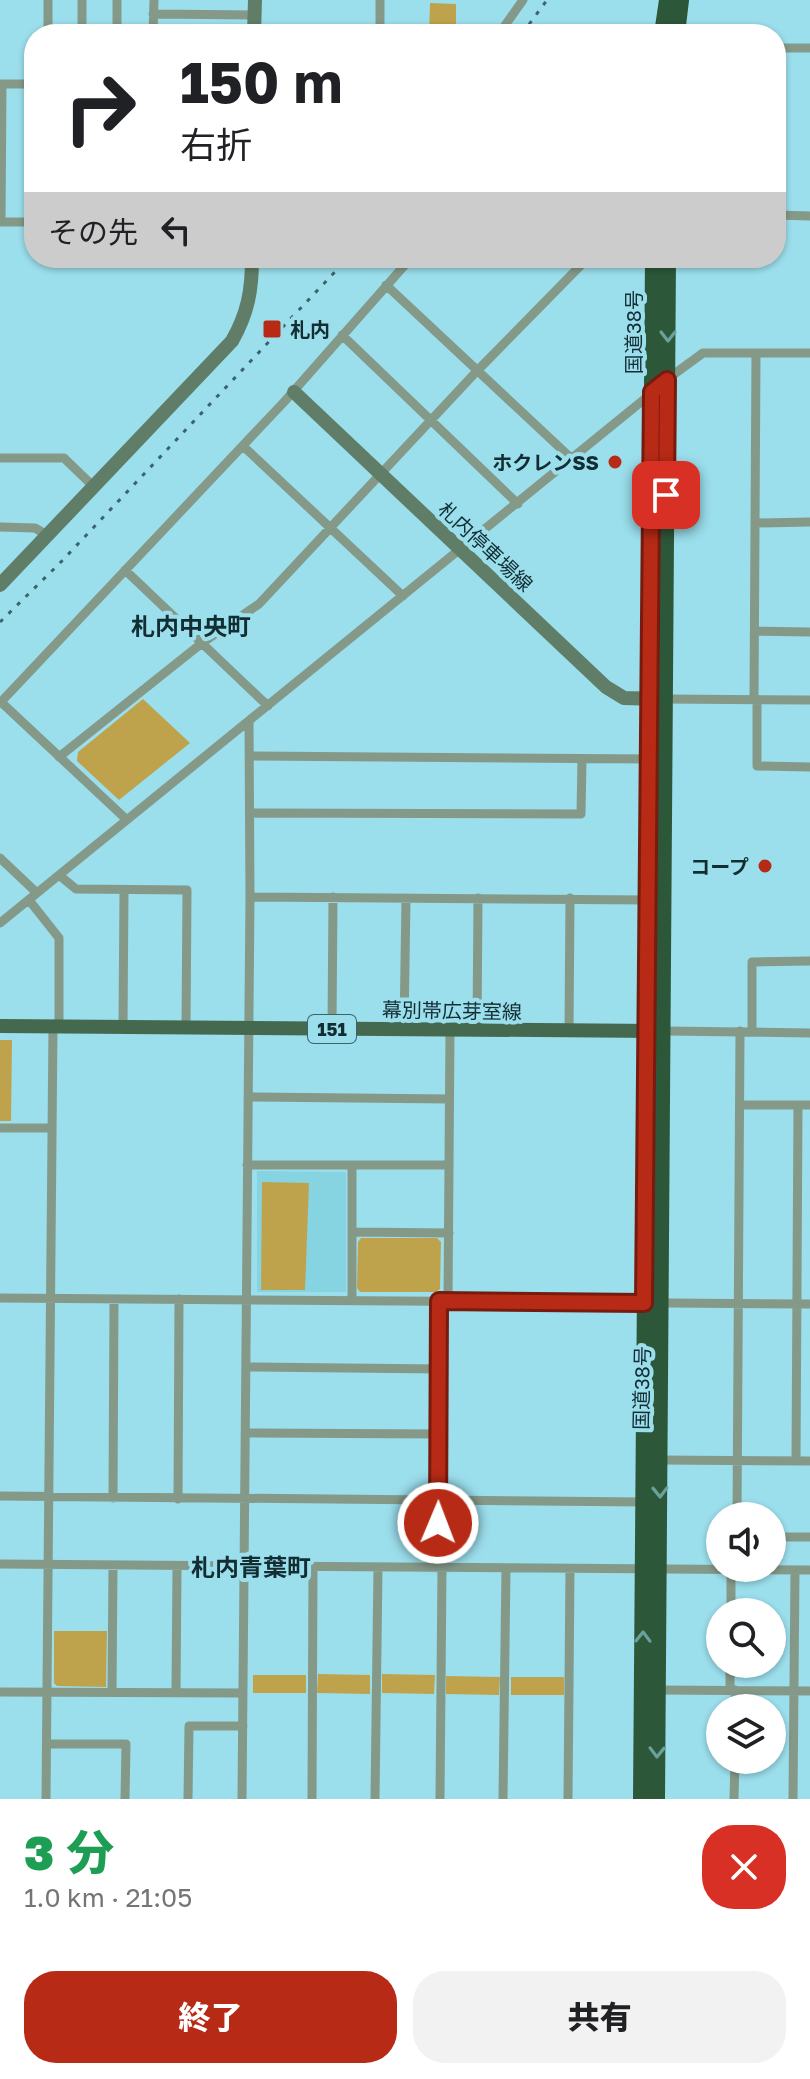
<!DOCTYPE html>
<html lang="ja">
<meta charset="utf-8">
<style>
:root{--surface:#fff;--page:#f2f2f2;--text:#202124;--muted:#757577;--accent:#b72a15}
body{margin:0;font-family:"Golos Text","Noto Sans JP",sans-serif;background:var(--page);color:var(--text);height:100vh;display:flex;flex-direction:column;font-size:30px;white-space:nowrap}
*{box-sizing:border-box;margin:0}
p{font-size:26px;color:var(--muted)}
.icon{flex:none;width:44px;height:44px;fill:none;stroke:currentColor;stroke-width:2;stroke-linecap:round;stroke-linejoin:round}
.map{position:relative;height:1799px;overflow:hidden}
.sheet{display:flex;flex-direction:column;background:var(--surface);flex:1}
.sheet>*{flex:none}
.hud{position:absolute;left:24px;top:24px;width:762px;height:244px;border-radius:32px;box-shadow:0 2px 6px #0004;background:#fff;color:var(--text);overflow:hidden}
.tools{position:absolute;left:706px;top:1502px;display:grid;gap:16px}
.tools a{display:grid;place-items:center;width:80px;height:80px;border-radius:50%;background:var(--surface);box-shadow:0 2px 6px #0004;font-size:40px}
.pin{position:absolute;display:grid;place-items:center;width:68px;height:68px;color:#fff;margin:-34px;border-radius:16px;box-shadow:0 4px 12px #0006}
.me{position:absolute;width:88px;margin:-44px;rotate:1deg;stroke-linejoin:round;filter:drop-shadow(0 0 6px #0008)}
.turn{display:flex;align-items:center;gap:28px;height:168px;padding:0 24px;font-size:36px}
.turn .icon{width:104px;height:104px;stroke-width:2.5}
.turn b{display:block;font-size:56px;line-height:68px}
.then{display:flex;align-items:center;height:76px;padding:0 24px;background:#0003;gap:16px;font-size:30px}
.round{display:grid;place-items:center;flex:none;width:84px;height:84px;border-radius:32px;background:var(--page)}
.overview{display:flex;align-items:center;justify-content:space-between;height:136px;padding:0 24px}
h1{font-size:48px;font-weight:800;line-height:60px;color:#1e9e55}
.button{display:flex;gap:16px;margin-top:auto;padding:16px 24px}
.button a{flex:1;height:92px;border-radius:32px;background:var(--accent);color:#fff;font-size:32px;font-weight:800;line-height:92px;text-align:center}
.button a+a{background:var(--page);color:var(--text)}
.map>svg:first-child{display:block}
.built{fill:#86d3e1}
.green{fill:#bfa34c}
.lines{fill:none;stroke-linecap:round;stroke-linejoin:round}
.street{stroke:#859989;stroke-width:9}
.secondary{stroke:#607d67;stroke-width:14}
.primary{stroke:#45694e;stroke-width:14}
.highway{stroke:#2d5739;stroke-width:16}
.rail{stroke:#3c636b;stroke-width:3;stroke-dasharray:4 8;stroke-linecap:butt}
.oneway{stroke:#6aa19b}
.route-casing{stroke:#771b0e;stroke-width:20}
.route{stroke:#b72a15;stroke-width:14}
.poi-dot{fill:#b72a15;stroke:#9bdeec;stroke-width:3}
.labels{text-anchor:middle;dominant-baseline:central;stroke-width:8;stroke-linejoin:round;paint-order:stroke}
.shield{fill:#9bdeec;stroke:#3b636a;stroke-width:2}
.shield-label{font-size:18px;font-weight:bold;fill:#122e33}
.poi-label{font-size:20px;font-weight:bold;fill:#122e33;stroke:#9bdeec;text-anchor:end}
.street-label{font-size:20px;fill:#122e33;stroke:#9bdeec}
.quarter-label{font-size:24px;font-weight:bold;fill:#122e33;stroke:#9bdeec}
</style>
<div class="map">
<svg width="810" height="1799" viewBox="0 0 810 1799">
<rect width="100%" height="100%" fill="#9bdeec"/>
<path class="built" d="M257 1171 346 1172V1292H257Z"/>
<path class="green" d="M430 3 456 4V29H446L442 34H429Z
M143 699 190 743 119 800 77 761 78 752Z
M0 1040H12L11 1121H0Z
M262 1182 309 1183 305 1290H261Z
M361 1238H437L441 1242 440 1289 436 1292H360L357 1288 358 1242Z
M54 1631H107L106 1687 57 1686 54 1683Z
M318 1674 370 1675V1694L317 1693Z
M382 1674 435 1675 434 1694 382 1693Z
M253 1675H306V1693H253Z
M446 1676 500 1677 499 1695 446 1694Z
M511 1677H564V1695H511Z"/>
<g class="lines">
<path class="street" d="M153 14 255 15
M48 34V0
M82 34V0
M117 34V0
M153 34 154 0
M380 34V0
M499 34 523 0
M562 34 565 30 663 32
M776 48H810
M0 84H34
M776 215 810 216
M0 222H34
M1 222 2 84
M386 285 572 459
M342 335 518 504
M666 380 703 353H810
M243 446 403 596
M0 458H64L94 487
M757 523 810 522
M0 527 35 528 47 535
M125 570 268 706
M755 631 810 632
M665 699 810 700
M754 700 756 353
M757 700V766L810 767
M0 701 127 820
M1 702 284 402 411 258
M250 756 651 759
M59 757 202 643 259 604 476 372 583 263V258
M250 813 581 814 582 759
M0 858 37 893
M59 875 76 889 187 890 186 1029
M250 897 648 900
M29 900 59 938V1026
M0 923 652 393
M123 1028 124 890
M332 1029 333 897
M404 1029 406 898
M477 1030 478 898
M664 1031 810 1033
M569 1032 570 898
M752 1032V962L810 961
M248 1097 449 1099
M740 1105H810
M0 1128H52
M247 1165H449
M352 1232 449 1233
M0 1298 810 1304
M352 1300V1165
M448 1301 450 1030
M246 1367 439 1369
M245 1433 439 1434
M660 1460 810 1461
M796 1461 798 1105
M0 1496 644 1502
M113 1498 114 1299
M178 1499 179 1299
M737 1516 740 1031
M772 1537H810
M0 1564 810 1570
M438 1568 439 1301
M731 1612V1569
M658 1690 810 1691
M730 1690V1664
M0 1692 243 1693
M112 1692 113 1565
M176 1692 177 1566
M735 1708V1690
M47 1744H126L125 1799
M46 1799 53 1026
M188 1799 189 1726H243
M242 1799 250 897 249 722
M312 1799 313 1567
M375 1799 378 1567
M440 1799 442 1568
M503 1799 506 1568
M568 1799 570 1569
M734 1799 735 1760
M793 1799 795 1570"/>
<path class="secondary" d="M254 34 255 0
M294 392 606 687 624 698 661 699
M0 585 232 341C248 313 252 290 252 258"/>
<path class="primary" d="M0 1026 656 1031"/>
<path class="highway" d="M662 34 667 0
M677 34 681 0
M641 1799 653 258
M657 1799 668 258"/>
<path class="rail" d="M522 34 547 0
M0 622 59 564 348 258"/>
</g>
<defs><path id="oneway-chevron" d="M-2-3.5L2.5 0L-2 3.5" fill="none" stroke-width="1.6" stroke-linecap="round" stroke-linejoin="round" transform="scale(2)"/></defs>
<g class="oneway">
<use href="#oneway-chevron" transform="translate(668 336) rotate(90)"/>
<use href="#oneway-chevron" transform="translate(660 1492) rotate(89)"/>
<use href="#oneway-chevron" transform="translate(643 1637) rotate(-89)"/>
<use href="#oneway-chevron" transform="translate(657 1752) rotate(91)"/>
</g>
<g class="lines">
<defs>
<path id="route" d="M438 1523 439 1301 644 1303 652 392 667 380 666 495"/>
</defs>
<use href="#route" class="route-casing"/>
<use href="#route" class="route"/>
</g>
<g class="poi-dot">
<rect x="262" y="319" width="20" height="20" rx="4"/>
<circle cx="615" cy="462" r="8"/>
<circle cx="765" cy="866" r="8"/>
</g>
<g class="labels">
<rect class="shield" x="308" y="1015" width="48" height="28" rx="6"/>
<g class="shield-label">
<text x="332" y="1029">151</text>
</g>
<g class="poi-label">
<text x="290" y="329" text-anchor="start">札内</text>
<text x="599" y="462">ホクレンSS</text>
<text x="749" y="866">コープ</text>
</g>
<g class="street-label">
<text transform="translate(633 332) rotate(-90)">国道38号</text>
<text transform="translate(486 546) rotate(43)">札内停車場線</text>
<text transform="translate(452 1010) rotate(1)">幕別帯広芽室線</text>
<text transform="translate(641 1388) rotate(-89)">国道38号</text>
</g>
<g class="quarter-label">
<text x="191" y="625">札内中央町</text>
<text x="251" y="1566">札内青葉町</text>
</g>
</g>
</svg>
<div class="tools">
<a><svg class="icon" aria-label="sound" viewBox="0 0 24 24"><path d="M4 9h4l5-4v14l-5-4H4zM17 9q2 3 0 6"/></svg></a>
<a><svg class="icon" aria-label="search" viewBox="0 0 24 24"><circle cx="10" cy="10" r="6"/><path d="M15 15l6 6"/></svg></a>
<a><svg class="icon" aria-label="layers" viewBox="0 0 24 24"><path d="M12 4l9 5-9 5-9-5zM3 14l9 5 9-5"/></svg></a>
</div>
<div class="pin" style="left:666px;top:495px;background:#d93025"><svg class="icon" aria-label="arrive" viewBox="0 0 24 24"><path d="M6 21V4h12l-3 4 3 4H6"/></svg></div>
<svg class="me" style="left:438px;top:1523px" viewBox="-20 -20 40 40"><circle r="17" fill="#b72a15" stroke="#fff" stroke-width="3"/><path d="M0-11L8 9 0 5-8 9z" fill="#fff"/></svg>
<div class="hud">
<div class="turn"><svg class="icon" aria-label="right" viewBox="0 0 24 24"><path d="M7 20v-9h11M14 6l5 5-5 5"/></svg><div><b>150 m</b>右折</div></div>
<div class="then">その先<svg class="icon" aria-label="left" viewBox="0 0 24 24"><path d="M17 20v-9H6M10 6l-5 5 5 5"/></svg></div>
</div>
</div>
<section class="sheet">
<div class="overview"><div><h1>3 分</h1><p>1.0 km · 21:05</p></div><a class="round" style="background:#d93025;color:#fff"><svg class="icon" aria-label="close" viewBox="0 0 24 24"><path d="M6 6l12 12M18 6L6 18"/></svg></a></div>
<div class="button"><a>終了</a><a>共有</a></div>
</section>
